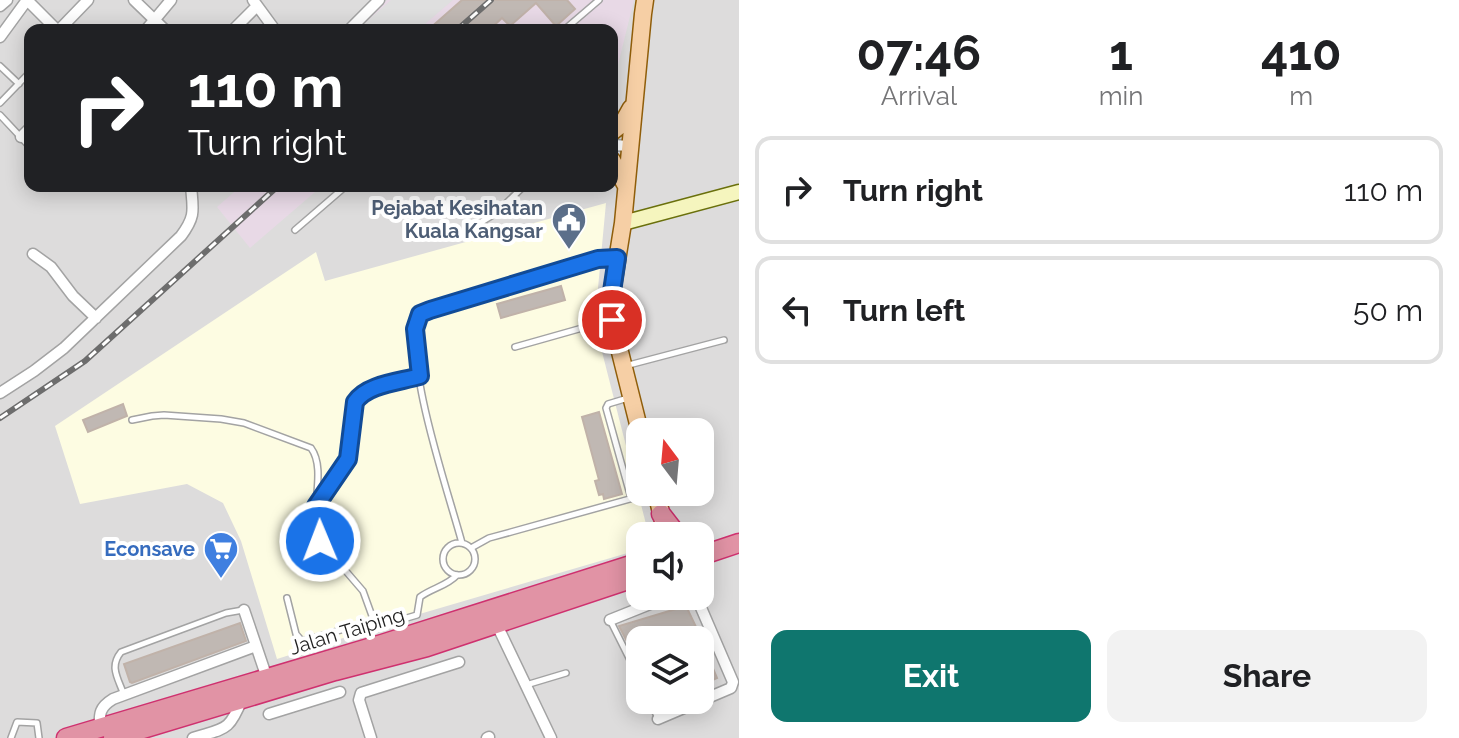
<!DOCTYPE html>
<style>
:root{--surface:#fff;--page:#f2f2f2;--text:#202124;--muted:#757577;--line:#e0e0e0;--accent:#0f766e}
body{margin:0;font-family:Raleway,sans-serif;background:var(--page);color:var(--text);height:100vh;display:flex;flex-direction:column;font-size:30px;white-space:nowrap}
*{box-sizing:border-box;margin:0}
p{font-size:26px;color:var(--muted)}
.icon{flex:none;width:44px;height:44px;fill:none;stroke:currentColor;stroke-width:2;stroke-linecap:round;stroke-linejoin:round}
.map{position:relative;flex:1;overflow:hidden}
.panel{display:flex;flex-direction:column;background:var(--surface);width:720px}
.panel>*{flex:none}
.top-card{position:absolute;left:24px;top:24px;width:594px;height:168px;border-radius:16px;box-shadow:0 4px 20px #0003;background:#202124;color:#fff;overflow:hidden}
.needle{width:52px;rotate:344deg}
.controls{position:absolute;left:626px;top:418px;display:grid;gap:16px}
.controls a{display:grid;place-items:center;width:88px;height:88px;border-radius:16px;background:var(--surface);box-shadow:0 4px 20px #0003;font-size:40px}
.pin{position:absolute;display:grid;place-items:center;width:68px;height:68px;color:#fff;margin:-34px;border:4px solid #fff;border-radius:50%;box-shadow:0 2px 8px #0007}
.me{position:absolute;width:88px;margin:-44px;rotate:359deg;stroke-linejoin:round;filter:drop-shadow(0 0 6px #0008)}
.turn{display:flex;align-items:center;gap:28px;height:168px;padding:0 32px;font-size:36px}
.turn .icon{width:104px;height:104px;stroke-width:2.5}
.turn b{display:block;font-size:56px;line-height:68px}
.eta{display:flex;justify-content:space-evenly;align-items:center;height:136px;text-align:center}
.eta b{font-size:48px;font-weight:700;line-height:56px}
.cta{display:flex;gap:16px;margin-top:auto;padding:16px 32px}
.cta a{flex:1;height:92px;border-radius:16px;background:var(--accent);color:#fff;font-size:32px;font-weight:700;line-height:92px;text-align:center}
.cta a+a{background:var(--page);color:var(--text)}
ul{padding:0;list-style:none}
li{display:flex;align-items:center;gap:24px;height:108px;margin:0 16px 12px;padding:0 16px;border:4px solid var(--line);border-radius:16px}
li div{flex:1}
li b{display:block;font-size:30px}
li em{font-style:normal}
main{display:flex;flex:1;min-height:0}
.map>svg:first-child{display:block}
.residential{fill:#dddcdc;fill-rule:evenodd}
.industrial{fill:#e8d9e6}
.education{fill:#fdfce2}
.parking{fill:#dfdfdf}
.building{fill:#c0b8b3;stroke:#c0b2a9;stroke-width:2}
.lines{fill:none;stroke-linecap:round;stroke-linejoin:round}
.lane-casing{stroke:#a3a3a3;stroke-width:8}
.street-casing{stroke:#a3a3a3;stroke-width:13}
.secondary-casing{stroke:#6a700c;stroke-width:17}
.primary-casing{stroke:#905e0a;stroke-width:19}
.highway-casing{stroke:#cf316f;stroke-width:21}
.lane{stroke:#fff;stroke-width:5}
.street{stroke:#fff;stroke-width:10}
.secondary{stroke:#f5f5be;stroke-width:14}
.primary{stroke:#f6cfa5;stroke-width:16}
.highway{stroke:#e193a5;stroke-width:18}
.rail-casing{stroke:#6d6d6d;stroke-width:6}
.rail{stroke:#fff;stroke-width:3;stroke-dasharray:9;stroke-linecap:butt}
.route-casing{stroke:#114b97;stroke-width:20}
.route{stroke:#1a73e8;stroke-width:14}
.labels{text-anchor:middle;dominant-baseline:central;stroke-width:8;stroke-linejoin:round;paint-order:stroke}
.service-label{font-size:20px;font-weight:bold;fill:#4e5e75;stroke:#fff;text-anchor:end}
.shop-label{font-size:20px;font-weight:bold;fill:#366cbe;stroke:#fff;text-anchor:end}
.street-label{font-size:20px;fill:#1f1f1f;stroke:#fff}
</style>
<main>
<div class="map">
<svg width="739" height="738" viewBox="0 0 739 738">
<rect width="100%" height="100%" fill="#efece6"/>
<path class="residential" d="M0 0H739V738H0ZM30 30H612V186H30ZM640 432H700V492H640ZM640 536H700V596H640ZM640 640H700V700H640Z"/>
<path class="industrial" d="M387 0H634L612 89V30H353Z
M241 186H322L250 248 217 207Z"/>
<path class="education" d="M606 203 598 288 600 344 647 528 640 536 631 552 406 618 277 659 241 541 223 503 187 484 80 504 55 426 316 252 325 281Z"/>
<path class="parking" d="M391 0H453L418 30H357Z"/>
<path class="building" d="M462 0H567L575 9 556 26 536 3 510 26 502 18 489 30H428Z
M561 286 565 300 501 318 497 304Z
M123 404 127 416 88 432 83 420Z
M599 412 622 494 604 499 603 494 599 495 595 481 599 480 582 417Z
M686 606 696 627 690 637 681 640H640V655L635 657 619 626Z
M240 623 246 641 132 683 130 682 124 664Z
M706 652 717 678 700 686V655Z"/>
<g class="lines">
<defs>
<path id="lane" d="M564 30 599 0
M0 66 19 84
M0 103 30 72
M0 115 30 147
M470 229 496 213 524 186
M295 230 346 186
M515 347 607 321
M625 366 724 340
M628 398 608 404 606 408 631 498
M132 420 152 416 164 415 221 419 244 423 311 448C322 463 317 487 316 505
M443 559a16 16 0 1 1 32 0a16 16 0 1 1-32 0Z
M462 543C449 494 401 357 420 314L430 310 598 259 612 258
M471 548 489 538 511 532 655 492
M287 598 296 634 302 641 362 624 376 627 417 615 420 597C432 588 447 586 457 575
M610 620 640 680
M376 627 363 591 320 541 316 506 348 459 355 402C367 384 399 382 420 376
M526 685 566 673
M124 695C118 678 109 667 121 652L226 613 243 610
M649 700 658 718
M11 738 17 722 37 723 39 738"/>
<path id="street" d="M27 0 57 30
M134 0 165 30
M253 0 275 30
M0 6 7 0
M59 30 88 0
M146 30 171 0
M233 30 257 6
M349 30 379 0
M0 37 27 0
M21 137 30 128
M612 145 630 146
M33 254 51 267 73 296 96 318
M0 393 34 371 64 348 181 236C196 216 193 210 191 186
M244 610 267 678
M610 620 670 596
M497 625 551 738
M700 643 714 638
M635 669 640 667
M269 714 340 692
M658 719 731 688 733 682 696 596
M100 728C99 713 100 707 113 699L256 646
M193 738C225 728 229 732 242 699
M371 738 359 700 361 693 459 662
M487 738 489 737"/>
<path id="secondary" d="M623 223 739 192"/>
<path id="primary" d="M612 132 622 124 631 108
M612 160 626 186
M640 432 612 320 611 298 623 223 643 14 645 0
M656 492 664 525"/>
<path id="highway" d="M661 514 678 536
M700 556 739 543
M66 738 382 644 640 562
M113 738 335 671 427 647 640 576"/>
</defs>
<use href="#lane" class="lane-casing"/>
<use href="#street" class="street-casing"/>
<use href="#secondary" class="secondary-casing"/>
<use href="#primary" class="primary-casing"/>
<use href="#highway" class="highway-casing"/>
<use href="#lane" class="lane"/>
<use href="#street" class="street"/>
<use href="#secondary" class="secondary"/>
<use href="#primary" class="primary"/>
<use href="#highway" class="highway"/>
<defs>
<path id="rail" d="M457 30 491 0
M0 418 85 361 278 186"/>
</defs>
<use href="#rail" class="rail-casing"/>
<use href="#rail" class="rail"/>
</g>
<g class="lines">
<defs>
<path id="route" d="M320 541 316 506 348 459 355 402C367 384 399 382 420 376L415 329 420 314 430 310 598 259 617 258 611 298 612 320"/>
</defs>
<use href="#route" class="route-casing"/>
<use href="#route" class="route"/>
</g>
<defs>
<symbol id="civic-pin" viewBox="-11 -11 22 30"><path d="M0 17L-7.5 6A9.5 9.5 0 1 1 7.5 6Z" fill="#5c6f8a" stroke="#fff"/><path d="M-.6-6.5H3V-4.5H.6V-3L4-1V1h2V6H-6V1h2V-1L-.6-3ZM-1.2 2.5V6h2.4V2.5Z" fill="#fff"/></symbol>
<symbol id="supermarket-pin" viewBox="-11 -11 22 30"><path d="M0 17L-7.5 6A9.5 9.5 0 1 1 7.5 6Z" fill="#3f7fe0" stroke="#fff"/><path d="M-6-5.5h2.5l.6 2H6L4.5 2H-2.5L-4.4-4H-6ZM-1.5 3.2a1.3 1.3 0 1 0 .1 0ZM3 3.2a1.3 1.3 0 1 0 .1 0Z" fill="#fff"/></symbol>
</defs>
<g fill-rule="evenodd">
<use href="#civic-pin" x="549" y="200" width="40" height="54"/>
<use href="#supermarket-pin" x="201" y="529" width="40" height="54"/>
</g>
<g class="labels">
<g class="service-label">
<text x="543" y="208">Pejabat Kesihatan<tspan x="543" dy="23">Kuala Kangsar</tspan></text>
</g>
<g class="shop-label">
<text x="195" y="549">Econsave</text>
</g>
<g class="street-label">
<text transform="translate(347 631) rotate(-17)">Jalan Taiping</text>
</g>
</g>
</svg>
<div class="controls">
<a><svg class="needle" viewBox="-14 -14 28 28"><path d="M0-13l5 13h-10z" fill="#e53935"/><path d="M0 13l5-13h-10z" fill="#757577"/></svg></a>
<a><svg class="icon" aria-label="sound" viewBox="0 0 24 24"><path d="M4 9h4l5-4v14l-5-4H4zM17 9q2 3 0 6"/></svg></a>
<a><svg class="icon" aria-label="layers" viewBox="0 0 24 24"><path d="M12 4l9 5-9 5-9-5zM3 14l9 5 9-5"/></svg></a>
</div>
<div class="pin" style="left:612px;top:320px;background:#d93025"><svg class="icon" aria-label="arrive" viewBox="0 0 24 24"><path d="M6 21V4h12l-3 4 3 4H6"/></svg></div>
<svg class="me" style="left:320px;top:541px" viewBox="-20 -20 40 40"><circle r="17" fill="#1a73e8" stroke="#fff" stroke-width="3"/><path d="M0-11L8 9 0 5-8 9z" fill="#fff"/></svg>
<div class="top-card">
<div class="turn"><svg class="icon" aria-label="right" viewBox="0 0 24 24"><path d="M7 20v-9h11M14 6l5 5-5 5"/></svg><div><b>110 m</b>Turn right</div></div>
</div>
</div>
<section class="panel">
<div class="eta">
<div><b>07:46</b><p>Arrival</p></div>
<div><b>1</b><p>min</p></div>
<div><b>410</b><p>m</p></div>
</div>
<ul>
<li><svg class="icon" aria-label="right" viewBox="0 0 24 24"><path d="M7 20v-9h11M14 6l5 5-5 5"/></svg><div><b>Turn right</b></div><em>110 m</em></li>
<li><svg class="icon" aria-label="left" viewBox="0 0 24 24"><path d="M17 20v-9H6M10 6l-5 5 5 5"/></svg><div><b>Turn left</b></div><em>50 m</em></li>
</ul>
<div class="cta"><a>Exit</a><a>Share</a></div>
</section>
</main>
